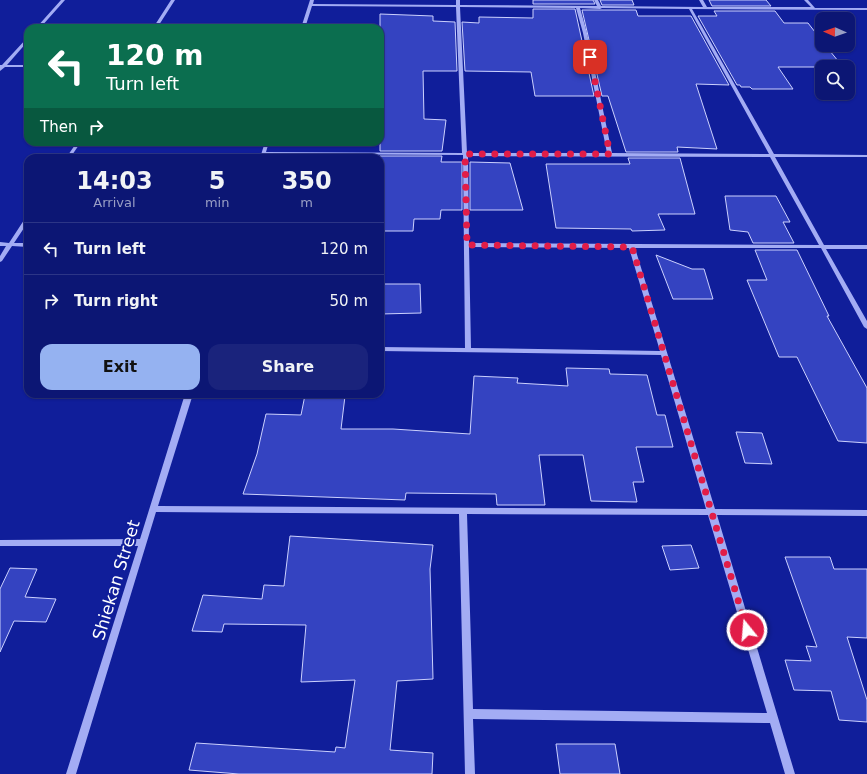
<!DOCTYPE html>
<style>
:root{--surface:#0c1674;--page:#1a237c;--text:#f1f3f6;--muted:#9a9fc5;--line:#2c3586;--accent:#95b2f1}
body{margin:0;font-family:"DejaVu Sans",sans-serif;background:var(--page);color:var(--text);height:100vh;display:flex;flex-direction:column;font-size:15px;white-space:nowrap}
*{box-sizing:border-box;margin:0}
p{font-size:13px;color:var(--muted)}
.icon{flex:none;width:22px;height:22px;fill:none;stroke:currentColor;stroke-width:2;stroke-linecap:round;stroke-linejoin:round}
.map{position:relative;flex:1;overflow:hidden}
.sheet{position:absolute;left:24px;top:154px;width:360px;height:244px;display:flex;flex-direction:column;background:var(--surface);border-radius:12px;box-shadow:0 1px 3px #0004,0 0 0 1px var(--line)}
.sheet>*{flex:none}
.banner{position:absolute;left:24px;top:24px;width:360px;height:122px;border-radius:12px;box-shadow:0 1px 3px #0004,0 0 0 1px var(--line);background:#0b6e4f;color:#fff;overflow:hidden}
.needle{width:26px;rotate:272deg}
.buttons{position:absolute;left:815px;top:12px;display:grid;gap:8px}
.buttons a{display:grid;place-items:center;width:40px;height:40px;border-radius:8px;background:var(--surface);box-shadow:0 1px 3px #0004,0 0 0 1px var(--line);font-size:20px}
.pin{position:absolute;display:grid;place-items:center;width:34px;height:34px;color:#fff;margin:-17px;border-radius:8px;box-shadow:0 2px 6px #0006}
.me{position:absolute;width:44px;margin:-22px;rotate:343deg;stroke-linejoin:round;filter:drop-shadow(0 0 3px #0008)}
.turn{display:flex;align-items:center;gap:14px;height:84px;padding:0 16px;font-size:18px}
.turn .icon{width:52px;height:52px;stroke-width:2.5}
.turn b{display:block;font-size:28px;line-height:34px}
.then{display:flex;align-items:center;height:38px;padding:0 16px;background:#0003;gap:8px;font-size:15px}
.eta{display:flex;justify-content:space-evenly;align-items:center;height:68px;text-align:center}
.eta b{font-size:24px;font-weight:800;line-height:28px}
.action{display:flex;gap:8px;margin-top:auto;padding:8px 16px}
.action a{flex:1;height:46px;border-radius:12px;background:var(--accent);color:#111;font-size:16px;font-weight:800;line-height:46px;text-align:center}
.action a+a{background:var(--page);color:var(--text)}
ul{padding:0;list-style:none}
li{display:flex;align-items:center;gap:12px;height:52px;padding:0 16px;border-top:1px solid var(--line)}
li div{flex:1}
li b{display:block;font-size:15px}
li em{font-style:normal}
.map>svg:first-child{display:block}
.building{fill:#3443c1;stroke:#ccd1fe}
.lines{fill:none;stroke-linecap:round;stroke-linejoin:round}
.minor{fill:#a3acf4;fill-rule:evenodd}
.route{stroke:#e11d48;stroke-width:7;stroke-dasharray:0 12.6}
.labels{text-anchor:middle;dominant-baseline:central;stroke-width:4;stroke-linejoin:round;paint-order:stroke}
.near-street-label{font-size:17px;fill:#fff;stroke:#101e9a}
</style>
<div class="map">
<svg width="867" height="774" viewBox="0 0 867 774">
<rect width="100%" height="100%" fill="#101e9a"/>
<path class="building" d="M533 0H593L595 4H533Z
M600 0H632L634 5H602Z
M709 0H766L771 6H712Z
M533 9H575L594 96H535L531 72 465 71 462 22 479 23V17L533 18Z
M582 10H636L638 16H691L729 85 696 84 717 149 677 147 678 152H626L608 96H602Z
M714 11H775L784 23H808L822 41V45H825L843 67H778L793 89H752L750 87H741L740 85H737L698 16H717Z
M380 14 433 16V21L455 22 457 71H423L424 119 446 120 442 151H380Z
M380 156H442L441 162H462V210H441L440 219H414L413 231H380Z
M628 158H680L695 214H658L665 230 632 231 631 229 556 228 546 164H630Z
M470 162 510 163 523 210H470Z
M725 196H776L790 222H783L794 243H753L748 232 730 230Z
M755 250H797L829 316H827L867 388V443L838 441 797 357H779L747 280H767Z
M656 255 692 269H704L713 299H673Z
M380 284H420L421 313 380 314Z
M566 368 609 369 610 374 647 375 657 415H665L673 447H636L644 482H633L637 502 591 501 583 455H539L545 505H497L496 494 406 493 405 500 243 494 257 454 266 414 301 415 305 395 345 396 341 429H393L470 434 474 376 518 378 517 383 568 386Z
M736 432 762 433 772 464 745 463Z
M290 536 433 545 430 569 433 679 397 681 390 750 433 753 432 774H239L189 770 196 743 335 752 336 747 345 748 355 680 301 682 306 625 224 624 222 632 192 631 203 595 262 599 264 585 284 586Z
M691 545 699 568 670 570 662 546Z
M785 557H830L834 569H867V638L847 637 867 700V722L839 720 831 691 794 690 785 660 811 661 806 646 817 647Z
M10 568 37 569 25 597 56 599 46 622 14 621 0 652V589Z
M556 744H615L620 774H560Z"/>
<g class="lines">
<path class="minor" d="M61 0H65L40 28H36Z
M171 0H175L157 28H153Z
M310 0H314L313 4 456 5V0H460V5L597 6 594 0H598L601 6 703 7 699 0H703L707 7H811L804 0H808L815 8H867V10L692 9 774 154 867 155V157H775L824 245H867V249H826L867 321V329L864 327 821 248H635L715 509 867 510V516L717 515 795 774H785L770 723 473 719 475 774H465L459 514 156 512 76 774H66L138 546H0V540L140 539 185 394H193L158 506 706 509 661 355 380 351V347L465 348 463 155 266 154 264 158H260L265 142H269L266 152 462 153 456 7 312 6 305 28H301ZM460 7 576 8 583 33 607 153H467ZM580 8 600 9 602 8 689 9 769 154 612 153 587 33ZM468 156 770 157 819 245 469 243ZM469 247 629 248 660 351 471 348ZM467 514 708 515 767 713 473 709Z
M27 38H28V41L7 65H28V67H5L0 71V65H2Z
M77 142H81L70 158H66Z
M28 216V222L14 243H28V247L12 246 2 261 0 262V256L6 246H0V242L9 243 26 217Z"/>
</g>
<g class="lines">
<path class="route" d="M590 57 610 154H465L467 245 632 247 747 630"/>
</g>
<g class="labels">
<g class="near-street-label">
<text transform="translate(116 580) rotate(-73)">Shiekan Street</text>
</g>
</g>
</svg>
<div class="buttons">
<a><svg class="needle" viewBox="-14 -14 28 28"><path d="M0-13l5 13h-10z" fill="#e53935"/><path d="M0 13l5-13h-10z" fill="#9a9fc5"/></svg></a>
<a><svg class="icon" aria-label="search" viewBox="0 0 24 24"><circle cx="10" cy="10" r="6"/><path d="M15 15l6 6"/></svg></a>
</div>
<div class="pin" style="left:590px;top:57px;background:#d93025"><svg class="icon" aria-label="arrive" viewBox="0 0 24 24"><path d="M6 21V4h12l-3 4 3 4H6"/></svg></div>
<svg class="me" style="left:747px;top:630px" viewBox="-20 -20 40 40"><circle r="17" fill="#e11d48" stroke="#fff" stroke-width="3"/><path d="M0-11L8 9 0 5-8 9z" fill="#fff"/></svg>
<div class="banner">
<div class="turn"><svg class="icon" aria-label="left" viewBox="0 0 24 24"><path d="M17 20v-9H6M10 6l-5 5 5 5"/></svg><div><b>120 m</b>Turn left</div></div>
<div class="then">Then<svg class="icon" aria-label="right" viewBox="0 0 24 24"><path d="M7 20v-9h11M14 6l5 5-5 5"/></svg></div>
</div>
<section class="sheet">
<div class="eta">
<div><b>14:03</b><p>Arrival</p></div>
<div><b>5</b><p>min</p></div>
<div><b>350</b><p>m</p></div>
</div>
<ul>
<li><svg class="icon" aria-label="left" viewBox="0 0 24 24"><path d="M17 20v-9H6M10 6l-5 5 5 5"/></svg><div><b>Turn left</b></div><em>120 m</em></li>
<li><svg class="icon" aria-label="right" viewBox="0 0 24 24"><path d="M7 20v-9h11M14 6l5 5-5 5"/></svg><div><b>Turn right</b></div><em>50 m</em></li>
</ul>
<div class="action"><a>Exit</a><a>Share</a></div>
</section>
</div>
